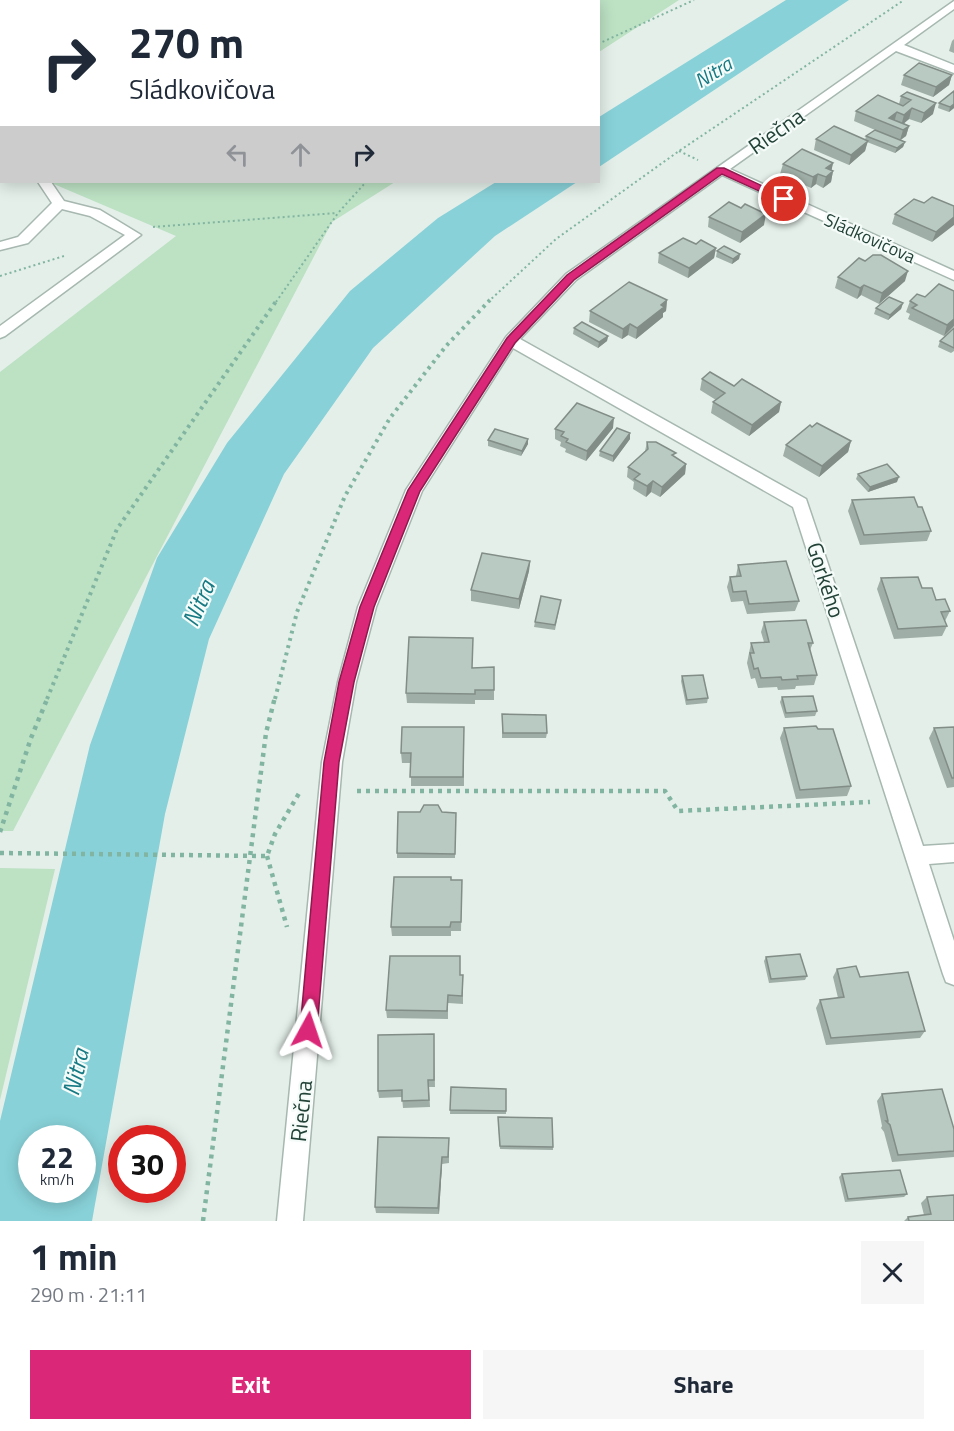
<!DOCTYPE html>
<meta charset="utf-8">
<style>
:root{--surface:#fff;--page:#f6f6f7;--text:#1f2937;--muted:#747a83;--accent:#db2777}
body{margin:0;font-family:"Titillium Web",sans-serif;background:var(--page);color:var(--text);height:100vh;display:flex;flex-direction:column;font-size:22px;white-space:nowrap}
*{box-sizing:border-box;margin:0}
p{font-size:20px;color:var(--muted)}
.icon{flex:none;width:33px;height:33px;fill:none;stroke:currentColor;stroke-width:2;stroke-linecap:round;stroke-linejoin:round}
.map{position:relative;height:1221px;overflow:hidden}
.sheet{display:flex;flex-direction:column;background:var(--surface);flex:1}
.sheet>*{flex:none}
.guide{position:absolute;left:0px;top:0px;width:600px;height:183px;box-shadow:0 3px 15px #0003;background:#fff;color:var(--text);overflow:hidden}
.speed{position:absolute;left:18px;top:1125px;display:flex;gap:12px;font-size:30px;font-weight:700;text-align:center}
.speed>*{display:grid;place-content:center;width:78px;height:78px;border-radius:50%;background:var(--surface);box-shadow:0 3px 15px #0003;line-height:1}
.speed small{font-size:15px;font-weight:400}
.speed .limit{border:9px solid #d22;background:#fff;color:#111}
.pin{position:absolute;display:grid;place-items:center;width:51px;height:51px;color:#fff;margin:-26px;border:3px solid #fff;border-radius:50%;box-shadow:0 2px 6px #0007}
.me{position:absolute;width:66px;margin:-33px;rotate:5deg;stroke-linejoin:round;filter:drop-shadow(0 0 4px #0008)}
.turn{display:flex;align-items:center;gap:21px;height:126px;padding:0 30px;font-size:27px}
.turn .icon{width:78px;height:78px;stroke-width:2.5}
.turn b{display:block;font-size:42px;line-height:51px}
.lanes{display:flex;align-items:center;height:57px;padding:0 30px;background:#0003;justify-content:center;gap:30px;direction:ltr}
.lanes .off{opacity:.35}
.round{display:grid;place-items:center;flex:none;width:63px;height:63px;border-radius:0px;background:var(--page)}
.summary{display:flex;align-items:center;justify-content:space-between;height:102px;padding:0 30px}
h1{font-size:36px;font-weight:700;line-height:45px}
.primary-button{display:flex;gap:12px;margin-top:auto;padding:12px 30px}
.primary-button a{flex:1;height:69px;border-radius:0px;background:var(--accent);color:#fff;font-size:24px;font-weight:700;line-height:69px;text-align:center}
.primary-button a+a{background:var(--page);color:var(--text)}
.map>svg:first-child{display:block}
.green{fill:#bce1c3}
.water{fill:#88d1d8;fill-rule:evenodd}
.lines{fill:none;stroke-linecap:round;stroke-linejoin:round}
.minor-casing{stroke:#a6b8b0;stroke-width:3}
.path-far2{stroke:#82b5a1;stroke-width:2;stroke-dasharray:2 3;stroke-linecap:butt}
.path-far1{stroke:#82b5a1;stroke-width:4;stroke-dasharray:3 4.5;stroke-linecap:butt}
.path{stroke:#82b5a1;stroke-width:4.5;stroke-dasharray:4 5;stroke-linecap:butt}
.minor{fill:#fff;fill-rule:evenodd}
.wall{fill:#9faea7}
.shaded-wall{fill:#828d88}
.building{fill:#b9cac2;stroke:#828d88;stroke-width:1.5}
.route{fill:#db2777;stroke:#8e194d;stroke-width:1.5}
.labels{text-anchor:middle;dominant-baseline:central;stroke-width:4.5;stroke-linejoin:round;paint-order:stroke}
.far-street-label{font-size:18px;fill:#224237;stroke:#f5fbf8}
.far-water-label{font-size:20px;font-style:italic;fill:#167a84;stroke:#f5fbf8}
.street-label{font-size:22px;fill:#224237;stroke:#f5fbf8}
.water-label{font-size:24px;font-style:italic;fill:#167a84;stroke:#f5fbf8}
</style>
<div class="map">
<svg width="954" height="1221" viewBox="0 0 954 1221">
<rect width="100%" height="100%" fill="#e4efe9"/>
<path class="green" d="M0 0H679L599 52 598 2H2L1 161Z
M49 182H395L332 222 13 831H0V372L176 236Z
M0 868 55 869 0 1100Z"/>
<path class="water" d="M786 0H849L599 167V117Z
M496 182H577L495 236 373 348 284 474 209 639 165 814 92 1221H0V1121L90 745 157 558 227 443 350 291 438 218ZM32 1138H82V1190H32Z"/>
<g class="lines">
<defs>
<path id="minor" d="M954 1V9L904 45 954 65V73L896 51 730 169 954 271V280L722 175 576 280 520 339 806 499 923 846 954 844V862L929 864 954 941V985L946 982 943 974 793 507 513 348 422 491 376 607 356 682 342 762 303 1221H277L322 762 338 682 358 607 406 490 506 337 566 274Z
M0 153 2 154V162L0 161Z
M38 182H51L64 201 100 210 141 235 5 336 0 338V326L125 235 90 216 62 209 28 243 0 250V242L18 237 52 203Z"/>
</defs>
<use href="#minor" class="minor-casing"/>
<path class="path-far2" d="M598 44 694 0
M679 151 698 160
M153 227 337 213
M0 276 64 256
M276 302 338 213 366 182
M488 302 556 239 679 151 904 0"/>
<path class="path-far1" d="M47 699 117 529 277 300
M275 699 297 612 345 496 390 418 446 346 490 300"/>
<path class="path" d="M357 791H665L678 811 870 802
M0 832 31 738 48 697
M0 853 267 856 275 834 301 790
M267 856 287 927
M203 1221 266 733 275 697"/>
<use href="#minor" class="minor"/>
</g>
<path class="wall" d="M18 0H110L111 2H23Z
M954 39V53L949 51 952 41Z
M904 75H952L949 85 933 97 901 85Z
M954 91V108L949 112 938 108 939 103Z
M907 92 933 114 921 123 909 119 904 123 909 126 906 136 901 140 905 142 903 147 895 153 867 142 865 151 849 165 814 150 816 139 865 140 866 136 875 130 854 121 856 111 899 104 901 96Z
M833 163 831 171H833L831 182 823 188 816 184 811 188 780 174 783 164Z
M954 206 932 242 892 224 895 214Z
M709 217 764 225 740 243 708 227Z
M696 244 716 248 714 258 688 278 658 263 659 253Z
M717 251 740 254 739 259 732 264 716 257Z
M865 261 905 281 879 304 861 295 857 299 835 288 838 277Z
M954 291V326L944 336 908 319 910 314 906 312 910 301Z
M667 300 666 311 663 313V317L636 339 628 335 622 339 589 322 590 311Z
M903 303 901 309 888 320 874 314 876 308Z
M574 328 608 336 607 341 598 348 573 334Z
M954 328V351L951 353 938 347 940 341Z
M702 379 781 402 779 412 749 436 711 413 713 402 716 400 700 390Z
M613 428 586 461 565 452 566 449 560 446 561 442 555 439V429Z
M630 433V439L613 462 599 456 600 451Z
M528 439V444L521 456 488 446V440Z
M851 441 848 452 819 477 783 456 786 445Z
M647 442 686 464 685 474 660 497 651 492 646 497 633 489 634 482 627 477 628 467 645 451Z
M858 474 897 482 868 492 856 479Z
M852 500 918 507 931 531 927 541 860 545 848 511Z
M530 561 529 571 519 609 471 601V590Z
M738 565 799 601 795 611 747 614 743 601 731 602 727 587 730 577 736 576Z
M881 578 922 588 950 611 945 621 947 626 942 636 894 639 877 589Z
M561 600 555 630 534 627 535 622Z
M764 622 813 643 810 650 817 675 814 685 796 686 795 689 778 690 777 687 758 688 755 678 751 679 747 663 751 643 764 642 761 632Z
M494 667V700H475V704L407 703 406 693 473 668Z
M682 676 708 698 707 703 686 705 681 681Z
M782 697 817 711 815 716 785 718 780 702Z
M502 714 547 733 546 738H502Z
M464 727V786H411V763H402L401 753Z
M954 727V787L947 788 929 738 934 728Z
M784 728 818 729 851 786 847 796 796 799 780 738Z
M442 812 456 813 455 858H397V853Z
M451 880H462L461 931H451V936H392L391 927Z
M766 957 807 976 805 980 769 983 764 961Z
M837 969 860 977 925 1031 920 1038 826 1045 816 1008 820 1000 838 998 833 977Z
M460 975H463V1004L448 1003V1019L387 1018 386 1010Z
M434 1034 435 1087H429L430 1107 403 1108 402 1097 379 1098 378 1091Z
M451 1087 506 1089V1114H450Z
M882 1094 954 1129V1157L892 1162 884 1132 881 1128 882 1126 877 1101Z
M498 1121 553 1147V1150L500 1149Z
M449 1138V1163L442 1164 439 1214 376 1213 375 1207Z
M842 1174 907 1194 904 1197 845 1202 839 1177Z
M927 1197 954 1221H904L908 1217 924 1215 921 1203Z"/>
<path class="shaded-wall" d="M163 0H171L169 2H161Z
M952 75 949 85 933 97 936 87Z
M936 103 933 114 921 123 924 113Z
M954 104V108L949 112 950 107Z
M912 108 909 119 901 126 904 115Z
M897 112 894 123 889 118Z
M909 126 906 136 900 140 903 130Z
M868 141 865 151 849 165 851 155Z
M905 142 903 147 895 153 897 148Z
M833 163 831 173 826 168Z
M833 171 831 182 823 188 826 177Z
M818 174 816 184 811 188 813 177Z
M766 214 764 225 740 243 742 232Z
M954 217V225L932 242 936 232Z
M716 248 714 258 688 278 689 268Z
M740 254 739 259 732 264 733 259Z
M908 271 905 281 879 304 882 293Z
M864 285 861 295 857 299 860 288Z
M667 300 666 311 663 313V317L636 339 637 328Z
M903 303 901 309 888 320 890 315Z
M954 319V326L944 336 947 325Z
M630 324 628 335 622 339 623 329Z
M608 336 607 341 598 348 599 342Z
M781 402 779 412 749 436 752 425Z
M614 418 613 428 586 461 587 451Z
M630 433V439L613 462V456Z
M528 439V444L521 456 522 451Z
M851 441 848 452 819 477 822 466Z
M686 464 685 474 660 497 662 487Z
M899 477 897 482 868 492 870 487Z
M653 481 651 492 646 497 647 486Z
M530 561 529 571 519 609V599Z
M442 1157V1164L439 1214 438 1208Z"/>
<path class="building" d="M34 0H107L104 2H39Z
M140 0H163L161 2H138Z
M0 9 2 10V35L0 34Z
M0 58H2V75L0 74Z
M919 63 952 75 936 87 904 75Z
M954 91V104L950 107 939 103Z
M907 92 936 103 924 113 912 108 904 115 897 112 889 118 909 126 903 130 856 111 878 95 903 106 911 100 901 96Z
M834 126 868 141 851 155 816 139Z
M875 130 905 142 897 148 866 136Z
M802 149 833 163 826 168 833 171 826 177 818 174 813 177 783 164Z
M932 197 954 206V217L936 232 895 214 914 199 924 203Z
M729 202 741 208 745 204 766 214 742 232 709 217Z
M683 238 696 244 701 240 716 248 689 268 659 253Z
M724 246 740 254 733 259 717 251Z
M873 255H881L908 271 882 293 864 285 860 288 838 277 859 258 865 261Z
M629 282 667 300 661 305 664 307 637 328 630 324 623 329 590 311Z
M939 284 954 291V319L947 325 912 308 917 305 910 301 917 294 925 297Z
M889 297 903 303 890 315 876 308Z
M582 322 608 336 599 342 574 328Z
M954 328V348L940 341Z
M710 372 734 386 742 379 781 402 752 425 713 402 725 393 702 379Z
M577 403 614 418 587 451 566 442 568 439 561 436 564 432 555 429Z
M817 423 851 441 822 466 786 445 810 425 812 427Z
M617 428 630 433 613 456 600 451Z
M495 429 528 439 522 451 488 440Z
M647 442H656L676 453 672 455 686 464 662 487 653 481 647 486 634 479 640 474 628 467 648 449Z
M887 464 899 477 870 487 858 474Z
M914 497 918 507H922L931 531 864 535 852 500Z
M482 553 530 561 519 599 471 590Z
M786 561 799 601 749 604 746 591 733 592 730 577 741 576 738 565Z
M918 577 922 588H932L936 600 945 599 950 611 941 612 947 626 898 629 881 578Z
M541 596 561 600 555 625 535 622Z
M806 620 813 643H808L817 675 797 676 798 679 782 680 781 677 761 678 758 668 754 669 750 653H754L751 643 769 642 764 622Z
M409 637 473 638 472 668 494 667V690H475V694L406 693Z
M703 675 708 698 687 700 682 676Z
M813 696 817 711 786 713 782 697Z
M502 714 546 715 547 733H503Z
M816 726 818 729H833L851 786 800 790 784 728Z
M402 727H464L463 777H410L411 753H401Z
M954 727V778H952L934 728Z
M424 805H438L442 812 456 813 455 854 397 853 398 812H420Z
M394 877H451V880H462L461 922H451L450 927H391Z
M800 954 807 976 771 979 766 957Z
M390 956H460V975H463L462 996 448 995 447 1011 386 1010Z
M856 966 860 977 908 972 925 1031 831 1038 820 1000 844 997 837 969Z
M434 1034V1080H428L429 1100 402 1101V1090L378 1091V1035Z
M451 1087 506 1089V1111L450 1110Z
M942 1089 954 1129V1151L898 1155 890 1125 886 1121H888L882 1094Z
M498 1117 552 1118 553 1147 500 1146Z
M378 1137 449 1138 448 1157H442L438 1208 375 1207Z
M900 1170 907 1194 848 1199 842 1174Z
M954 1195V1221H909L908 1217 931 1214 927 1197Z"/>
<path class="route" d="M717 168H724L790 199 781 201 722 174 574 280 515 343 420 491 374 607 354 682 339 762 317 1030 315 1036 308 1038 302 1036 300 1030 324 762 339 682 360 607 408 490 507 338 567 275Z"/>
<g class="labels">
<g class="far-street-label">
<text transform="translate(870 238) rotate(24)">Sládkovičova</text>
</g>
<g class="far-water-label">
<text transform="translate(713 72) rotate(-32)">Nitra</text>
</g>
<g class="street-label">
<text transform="translate(776 131) rotate(-35)">Riečna</text>
<text transform="translate(826 580) rotate(72)">Gorkého</text>
<text transform="translate(301 1111) rotate(-84)">Riečna</text>
</g>
<g class="water-label">
<text transform="translate(198 603) rotate(-67)">Nitra</text>
<text transform="translate(75 1072) rotate(-77)">Nitra</text>
</g>
</g>
</svg>
<div class="speed"><div>22<small>km/h</small></div><div class="limit">30</div></div>
<div class="pin" style="left:784px;top:199px;background:#d93025"><svg class="icon" aria-label="arrive" viewBox="0 0 24 24"><path d="M6 21V4h12l-3 4 3 4H6"/></svg></div>
<svg class="me" style="left:308px;top:1030px" viewBox="-20 -20 40 40"><path d="M0-17L14 15 0 8-14 15z" fill="#db2777" stroke="#fff" stroke-width="4"/></svg>
<div class="guide">
<div class="turn"><svg class="icon" aria-label="right" viewBox="0 0 24 24"><path d="M7 20v-9h11M14 6l5 5-5 5"/></svg><div><b>270 m</b>Sládkovičova</div></div>
<div class="lanes"><svg class="icon off" aria-label="left" viewBox="0 0 24 24"><path d="M17 20v-9H6M10 6l-5 5 5 5"/></svg><svg class="icon off" aria-label="ahead" viewBox="0 0 24 24"><path d="M12 20V5M6 11l6-6 6 6"/></svg><svg class="icon" aria-label="right" viewBox="0 0 24 24"><path d="M7 20v-9h11M14 6l5 5-5 5"/></svg></div>
</div>
</div>
<section class="sheet">
<div class="summary"><div><h1>1 min</h1><p>290 m · 21:11</p></div><a class="round"><svg class="icon" aria-label="close" viewBox="0 0 24 24"><path d="M6 6l12 12M18 6L6 18"/></svg></a></div>
<div class="primary-button"><a>Exit</a><a>Share</a></div>
</section>
